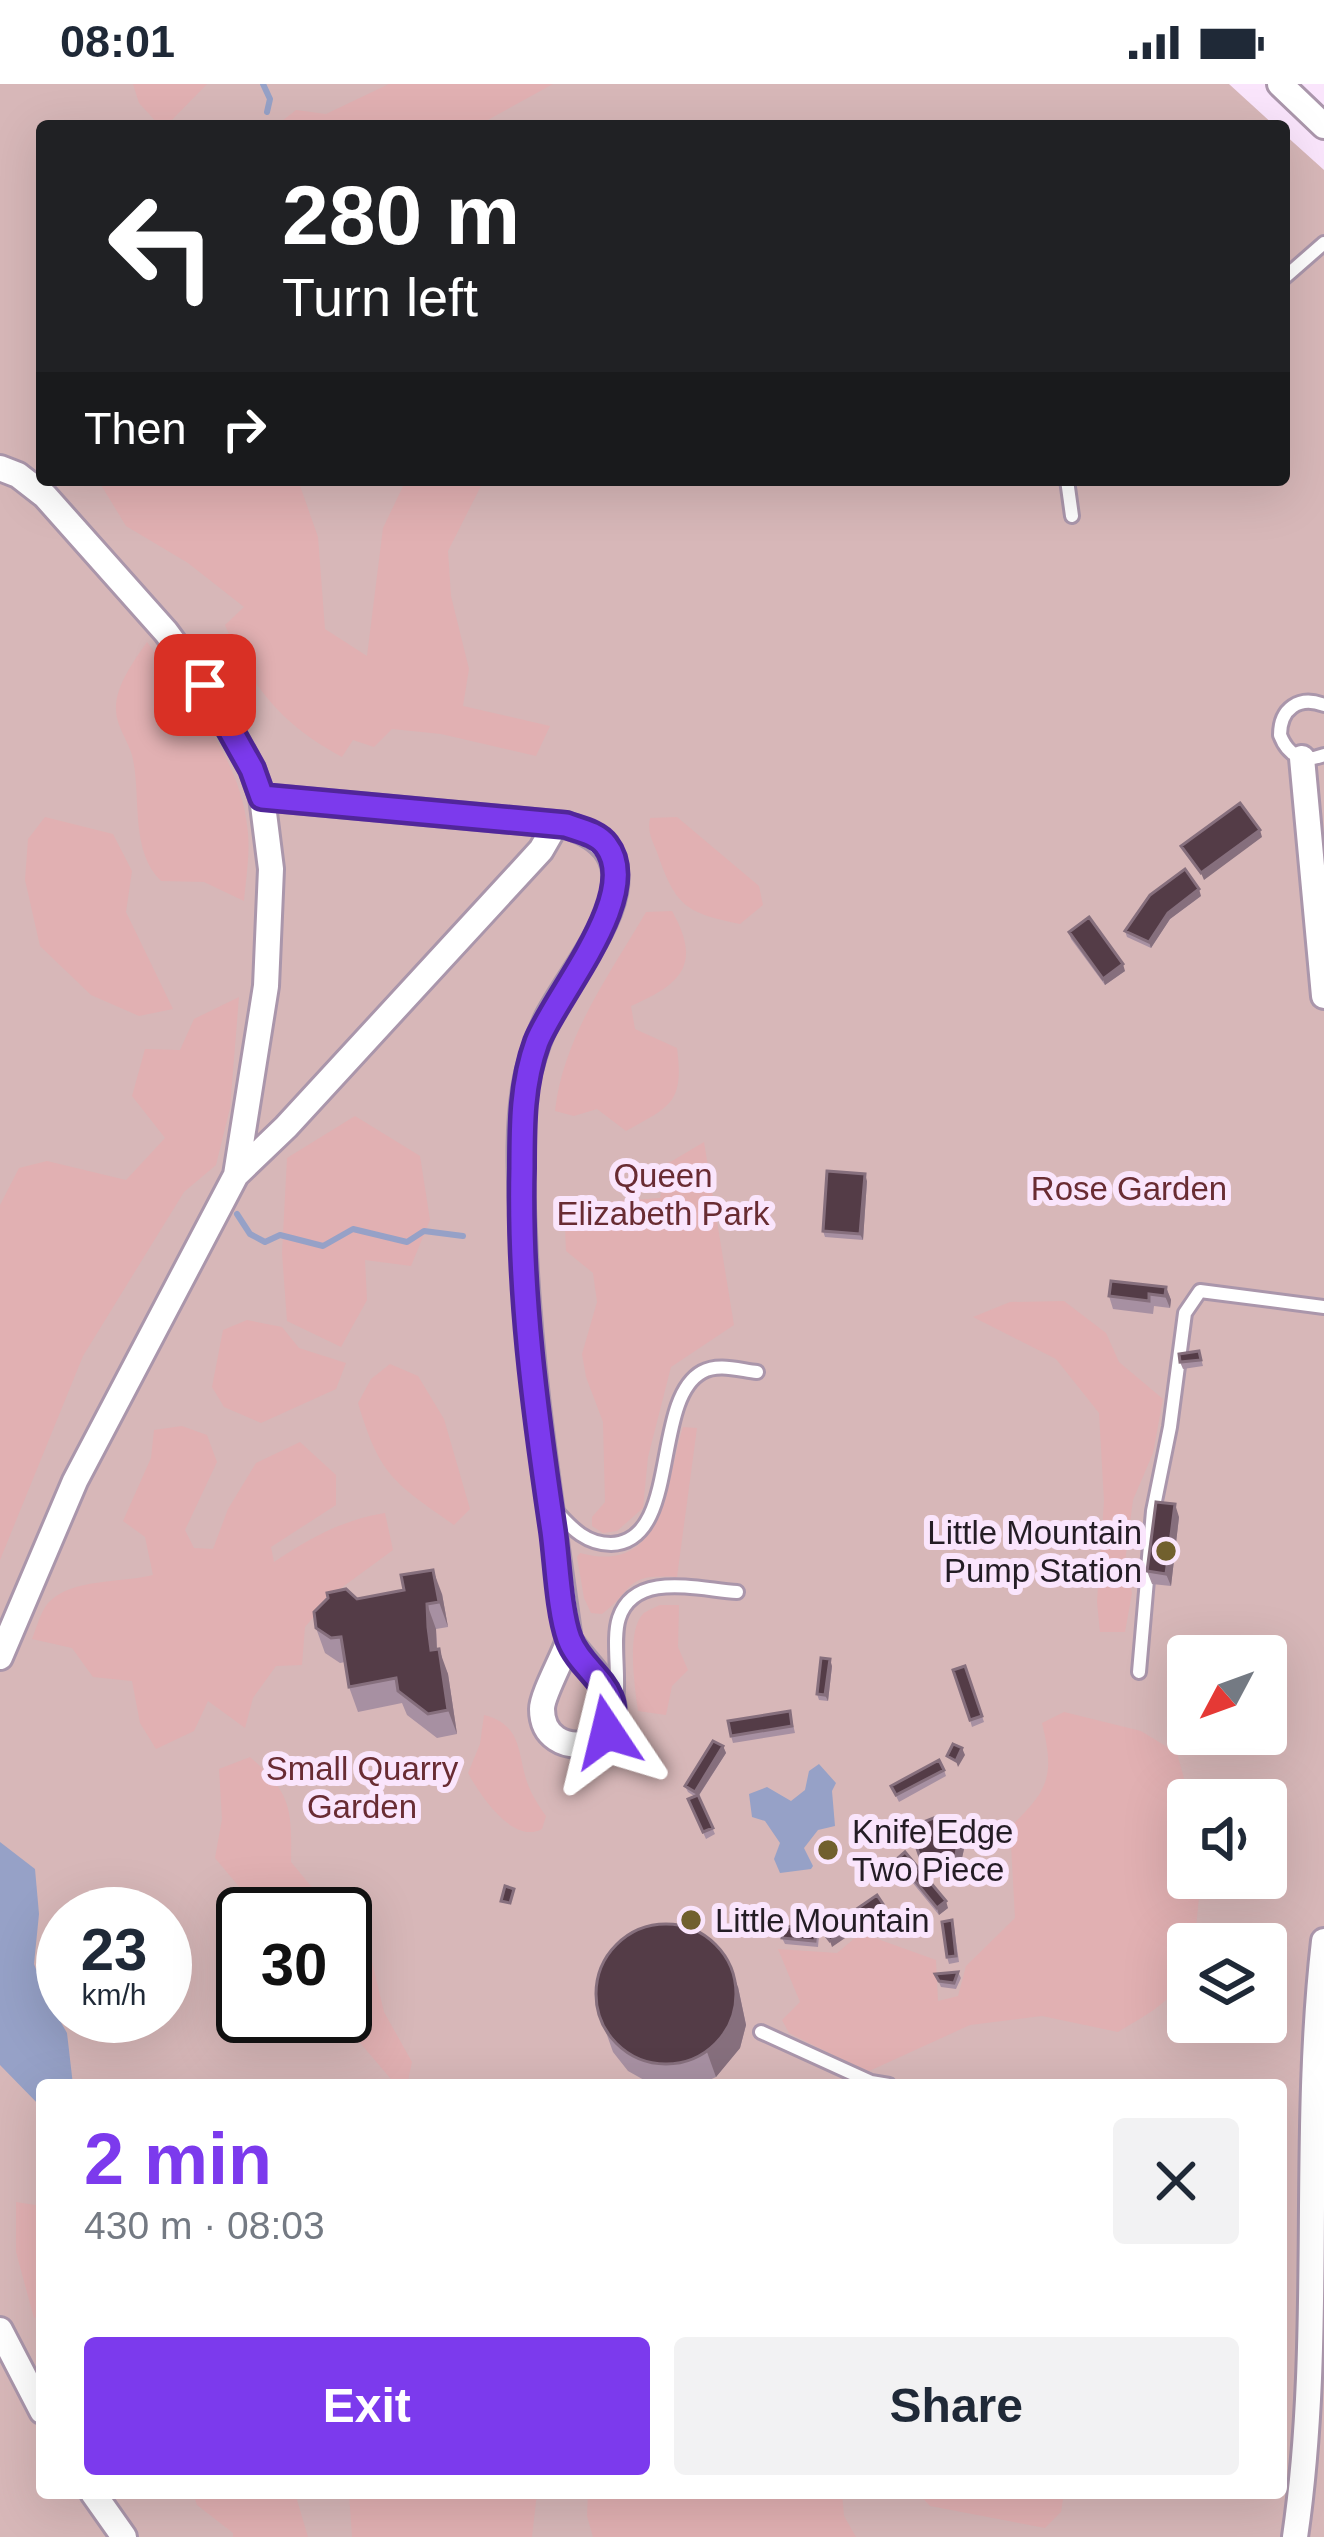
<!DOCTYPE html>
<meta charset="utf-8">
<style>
:root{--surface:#fff;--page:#f2f2f3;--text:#1f2937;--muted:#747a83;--accent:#7c3aed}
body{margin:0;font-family:Helvetica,sans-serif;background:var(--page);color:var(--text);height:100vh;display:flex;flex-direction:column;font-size:45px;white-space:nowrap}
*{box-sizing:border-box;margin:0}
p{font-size:39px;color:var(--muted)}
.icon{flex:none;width:66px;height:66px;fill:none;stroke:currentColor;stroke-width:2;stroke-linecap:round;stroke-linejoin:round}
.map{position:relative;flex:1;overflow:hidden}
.details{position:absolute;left:36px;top:1995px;width:1251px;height:420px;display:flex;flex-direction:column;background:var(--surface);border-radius:12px;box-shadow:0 12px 48px #0002}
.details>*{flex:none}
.guide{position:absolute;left:36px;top:36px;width:1254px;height:366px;border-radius:12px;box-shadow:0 12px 48px #0002;background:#202124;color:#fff;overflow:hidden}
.needle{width:78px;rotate:229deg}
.tools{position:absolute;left:1167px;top:1551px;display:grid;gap:24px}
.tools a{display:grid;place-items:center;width:120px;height:120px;border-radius:12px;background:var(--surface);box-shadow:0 12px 48px #0002;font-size:60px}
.speed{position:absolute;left:36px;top:1803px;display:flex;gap:24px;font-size:60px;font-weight:700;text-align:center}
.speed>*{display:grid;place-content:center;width:156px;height:156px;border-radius:50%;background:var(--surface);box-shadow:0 12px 48px #0002;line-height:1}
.speed small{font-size:30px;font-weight:400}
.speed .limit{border:6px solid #111;border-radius:18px;background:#fff;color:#111}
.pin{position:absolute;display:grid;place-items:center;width:102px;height:102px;color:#fff;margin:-51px;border-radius:24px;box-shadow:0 6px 18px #0006}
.me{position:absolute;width:132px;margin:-66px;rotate:350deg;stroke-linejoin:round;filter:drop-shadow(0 0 9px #0008)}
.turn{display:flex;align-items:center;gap:42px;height:252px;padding:0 48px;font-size:54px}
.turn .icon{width:156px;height:156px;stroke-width:2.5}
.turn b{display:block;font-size:84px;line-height:102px}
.then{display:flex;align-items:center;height:114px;padding:0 48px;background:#0003;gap:24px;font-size:45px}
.round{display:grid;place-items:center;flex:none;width:126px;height:126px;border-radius:12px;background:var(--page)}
.headline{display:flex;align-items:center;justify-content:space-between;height:204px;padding:0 48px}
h1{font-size:72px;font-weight:700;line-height:90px;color:var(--accent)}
.primary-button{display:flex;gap:24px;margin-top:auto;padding:24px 48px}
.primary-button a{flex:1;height:138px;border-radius:12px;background:var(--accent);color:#fff;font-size:48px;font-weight:700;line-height:138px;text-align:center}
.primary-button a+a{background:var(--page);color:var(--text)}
.status{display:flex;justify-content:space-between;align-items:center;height:84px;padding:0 60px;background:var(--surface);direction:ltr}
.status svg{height:33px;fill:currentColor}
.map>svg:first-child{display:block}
.green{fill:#d7b7b8;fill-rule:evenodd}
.forest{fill:#e1b0b2}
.water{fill:#96a1c7}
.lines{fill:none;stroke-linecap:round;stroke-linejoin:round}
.stream{stroke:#96a1c7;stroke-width:6}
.service-casing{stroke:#aa96ab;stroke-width:18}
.minor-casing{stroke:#aa96ab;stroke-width:30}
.service{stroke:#fff;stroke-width:12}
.minor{stroke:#fff;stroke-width:24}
.wall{fill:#a790a2}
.shaded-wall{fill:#866f7d}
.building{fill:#543c47;stroke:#866f7d;stroke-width:3}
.route-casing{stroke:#51269a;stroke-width:30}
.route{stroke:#7c3aed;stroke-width:21}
.poi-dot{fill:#71602e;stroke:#fae5fc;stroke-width:4.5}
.labels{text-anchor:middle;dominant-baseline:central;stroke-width:12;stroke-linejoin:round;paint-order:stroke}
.park-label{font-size:33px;fill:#692c33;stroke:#fae5fc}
.poi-label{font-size:33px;fill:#241d25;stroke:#fae5fc;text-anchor:start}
</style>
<div class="status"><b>08:01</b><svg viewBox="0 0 49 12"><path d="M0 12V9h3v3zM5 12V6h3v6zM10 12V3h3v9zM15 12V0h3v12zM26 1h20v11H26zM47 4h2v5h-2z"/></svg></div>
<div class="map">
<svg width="1324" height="2453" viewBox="0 0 1324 2453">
<rect width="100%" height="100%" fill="#fae5fc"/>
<path class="green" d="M0 0H1229L1275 42H42V396H1284V50L1324 86V2453H0ZM1188 1572H1266V1650H1188ZM1188 1716H1266V1794H1188ZM63 1830H165V1932H63ZM243 1830H345V1932H243ZM1188 1860H1266V1938H1188ZM42 2001H1281V2409H42Z"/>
<path class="forest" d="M133 0H207L166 42H160L139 19Z
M389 0H553L477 42H283L282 37 296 26 326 30Z
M98 396H298L318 453 325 545 367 572 383 444 406 396H484L448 467 451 512 469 585 463 622 550 642 536 672 441 650 392 645 374 663 353 656 342 673C282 641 251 603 225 541L244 523 188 479 126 442Z
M147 558C187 611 239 672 247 741 251 766 246 793 244 817L204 798 161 797C129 766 142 711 132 671 128 657 116 641 116 626 115 602 134 577 147 558Z
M45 733 113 750 132 787 126 828 173 925 139 932 91 911 40 862 25 796 28 755Z
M677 733 759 802 763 821 740 840C687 829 676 823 658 771 653 757 647 750 650 734Z
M672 827C702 880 682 900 631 922L635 945 677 964C684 1019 671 1022 626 1047L597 1025 574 1032 555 1027C563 953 610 890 646 828Z
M239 913 230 1024 216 1081 184 1108 83 1272 0 1476V1121L19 1084 47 1077 126 1096 165 1054 132 1012 145 965 180 966 194 935Z
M355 1032 420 1072 430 1136 411 1182 365 1176 367 1216 341 1263 287 1237 282 1169 287 1074Z
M704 1058 734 1241 671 1283 648 1373 643 1424 617 1447 603 1449 592 1442V1433L605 1418 603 1338 586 1293 582 1270 597 1218 593 1189 566 1167 565 1143 595 1119 660 1114 667 1080Z
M1064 1217 1106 1249 1119 1278 1163 1315 1153 1369 1133 1416 1125 1478 1132 1509 1125 1548H1100L1097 1518 1104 1417 1099 1329 1056 1275 973 1233 1010 1218Z
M247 1236 282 1243 299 1264 346 1279 336 1305 261 1339 224 1323 212 1303 223 1246Z
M390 1280 418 1292 444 1335 470 1425 454 1441C393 1398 380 1392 358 1319L371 1295Z
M182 1342 207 1351 217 1378 185 1446 194 1464 213 1465 228 1425 256 1379 300 1358 336 1391V1421L271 1463 274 1478C310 1454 342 1436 385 1429L393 1466 333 1510 305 1543 302 1581 276 1582 253 1614 245 1644 208 1617 194 1647 156 1665 140 1639 132 1597 93 1593 72 1564 32 1555C36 1545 41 1527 48 1519 71 1494 122 1499 153 1491L145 1453 123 1437 151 1374 154 1346Z
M683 1343 697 1344 677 1493C623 1490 637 1503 602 1530L591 1529 584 1514 577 1473 580 1469C665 1492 665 1400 683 1343Z
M660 1521H679L678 1563 688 1586 672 1602 666 1631 638 1627C635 1604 626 1547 643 1530 644 1528 658 1522 660 1521Z
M1064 1628 1141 1647 1177 1669 1190 1716 1188 1794H1201L1195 1853 1193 1860H1188C1188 1912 1157 1924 1118 1948L1042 1932 970 1941 867 1988 789 1949 782 1936 800 1918 778 1865 837 1869 861 1849 936 1876 938 1917 958 1912 966 1882 1015 1834 1010 1743C1049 1706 1055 1692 1042 1639Z
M484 1631C522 1641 517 1667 527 1698 531 1710 539 1722 546 1732L542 1745C513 1761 480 1711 468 1689L480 1660Z
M250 1673C291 1709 292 1724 291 1778L334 1830H262L215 1774 222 1735 219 1685Z
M345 1841 369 1865 384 1928 412 1978 407 2001H396L350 1947 319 1932H345Z
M16 2118 42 2122V2233L34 2234 16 2168Z
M193 2409H295L308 2453H233V2449L197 2421Z
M349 2409H537L532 2453H352Z
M588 2409H842L844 2432 856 2453H593L587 2432Z
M918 2409H1064L1061 2428 1045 2444 930 2422Z"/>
<path class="water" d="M819 1680 836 1699 832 1707 835 1742 818 1746 804 1764 813 1782 811 1785 780 1789 774 1775 780 1759 765 1737 752 1733 749 1710 767 1703 791 1717 805 1706 809 1687Z
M0 1758 35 1785 39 1830 34 1880 39 1893 58 1912 55 1928 67 1949 73 2001H42V2024L0 1981Z"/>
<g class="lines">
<path class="stream" d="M263 0 270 15 267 28
M237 1130 250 1150 265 1158 280 1151 323 1162 353 1145 407 1158 424 1147 463 1152"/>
<defs>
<path id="service" d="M1284 194 1324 159
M1067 396 1072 432
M1324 621C1299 611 1280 625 1280 651 1288 672 1303 679 1324 671
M557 1428C572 1445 587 1460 611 1460 681 1458 651 1316 702 1288 718 1279 739 1286 757 1288
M1139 1588 1153 1427 1170 1343 1185 1229 1200 1207 1324 1223
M616 1618C620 1593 612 1555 619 1534 635 1486 700 1506 737 1508
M761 1948 871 1998 889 2001"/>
<path id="minor" d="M1280 0 1324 42
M0 384 18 391 45 412 166 548 205 601 252 685 262 713 271 785 266 902 236 1091 75 1397 0 1573
M1302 674 1324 912
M262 713 566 741C673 775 578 875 548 933 539 952 532 973 527 994 517 1043 521 1098 523 1148 528 1286 550 1419 569 1556
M236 1091 286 1043 541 766 556 740
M569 1556C580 1573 600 1590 608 1608 636 1666 542 1682 542 1625 542 1611 563 1574 569 1556Z
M0 2246 42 2327
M93 2409 124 2453
M1295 2453C1324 2255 1301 2058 1324 1857"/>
</defs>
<use href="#service" class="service-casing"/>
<use href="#minor" class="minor-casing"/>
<use href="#service" class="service"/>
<use href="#minor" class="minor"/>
</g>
<path class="wall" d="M1201 812 1170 835 1151 864 1127 853 1125 847Z
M1069 848 1125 887 1105 901 1071 855Z
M867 1097 863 1156 825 1153 823 1147Z
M1166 1203 1171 1216 1170 1224 1154 1222 1153 1230 1113 1225 1109 1212Z
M1199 1267 1203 1282 1183 1285 1180 1278Z
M1179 1433 1171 1502 1152 1500 1147 1487Z
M442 1510 448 1543 436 1545 437 1565 448 1590 457 1650 437 1654 407 1631 402 1619 358 1628 349 1603 345 1578 340 1579 325 1569 316 1544 328 1514 357 1515Z
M832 1582 828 1617 819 1616 817 1610Z
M965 1582 984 1638 972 1643 970 1636Z
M790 1627 795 1649 733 1659 731 1652Z
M723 1662 726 1669 698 1713 715 1750 706 1755 688 1715 694 1712 688 1708 685 1702Z
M944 1686 946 1692 899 1718 891 1702Z
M959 1752 964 1765 960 1783 947 1793 924 1786 913 1753Z
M897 1775 948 1824 939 1831 899 1782Z
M954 1843 959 1878 949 1880 947 1873Z
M819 1852 818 1863 785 1860 782 1854Z
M958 1888 961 1894 956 1905 941 1903 935 1890Z
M738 1903 746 1941 740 1964 716 1993 699 2001H653L628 1987 613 1968 596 1920Z"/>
<path class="shaded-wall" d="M1260 746 1262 753 1204 796 1201 789Z
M1199 805 1201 812 1170 835 1151 864 1149 858 1168 829Z
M1123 880 1125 887 1105 901 1103 895Z
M865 1090 867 1097 863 1156 860 1150Z
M1166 1203 1171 1216 1170 1224 1165 1212Z
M1175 1420 1179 1433 1171 1502 1166 1490Z
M433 1486 442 1510 448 1543 439 1518Z
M427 1520 436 1545 437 1568 431 1566 428 1543Z
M439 1565 448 1590 457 1650 448 1626Z
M830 1575 832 1582 828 1617 825 1611Z
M723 1662 726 1669 697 1714 695 1708Z
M962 1664 965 1671 958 1683 956 1677Z
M959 1752 964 1765 960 1783 947 1793 942 1780Z
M946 1817 948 1824 939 1831 937 1824Z
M883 1820 886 1826 832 1863 830 1857Z
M729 1878 738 1903 746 1941 740 1964 716 1993 707 1968Z"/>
<path class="building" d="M1240 719 1260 746 1201 789 1181 762Z
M1185 785 1199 805 1168 829 1149 858 1125 847 1150 811Z
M1089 833 1123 880 1103 895 1069 848Z
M827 1087 865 1090 860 1150 823 1147Z
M1111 1197 1166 1203 1165 1212 1149 1210V1217L1109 1212Z
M1199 1267 1201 1276 1180 1278 1179 1270Z
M1156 1418 1175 1420 1166 1490 1147 1487Z
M433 1486 439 1518 427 1520 428 1543 431 1566 439 1565 448 1626 428 1630 398 1607 396 1594 349 1603 341 1553 331 1554 316 1544 314 1528 328 1514 327 1509 346 1505 357 1515 404 1506 401 1491Z
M821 1574 830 1575 825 1611 817 1610Z
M965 1582 982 1632 970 1636 953 1586Z
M790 1627 792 1642 731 1652 728 1637Z
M713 1657 723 1662 695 1708 685 1702Z
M953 1660 962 1664 956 1677 947 1672Z
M939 1676 944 1686 896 1711 891 1702Z
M698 1711 713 1744 703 1748 688 1715Z
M936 1733 951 1738 959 1752 956 1771 942 1780 920 1773 913 1753 921 1739Z
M905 1768 946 1817 937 1824 897 1775Z
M505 1802 514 1805 510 1819 501 1817Z
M877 1811 883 1820 830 1857 823 1848Z
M952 1836 956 1872 947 1873 942 1838Z
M596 1910a70 70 0 1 1 140 0a70 70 0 1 1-140 0Z
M784 1842 816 1846 815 1857 782 1854Z
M958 1888 954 1899 939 1897 935 1890Z"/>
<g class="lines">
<defs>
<path id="route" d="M205 601 252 685 262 713 566 741C580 746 597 749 606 761 644 810 556 910 537 958 522 999 522 1041 522 1084 519 1206 535 1326 553 1447 557 1476 559 1528 569 1555 582 1590 628 1605 607 1648"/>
</defs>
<use href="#route" class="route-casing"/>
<use href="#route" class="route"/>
</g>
<g class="poi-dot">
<circle cx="1166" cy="1467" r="12"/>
<circle cx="828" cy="1766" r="12"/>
<circle cx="691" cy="1836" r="12"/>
</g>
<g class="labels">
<g class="park-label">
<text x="663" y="1091">Queen<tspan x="663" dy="38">Elizabeth Park</tspan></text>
<text x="1129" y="1104">Rose Garden</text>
<text x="362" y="1684">Small Quarry<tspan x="362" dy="38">Garden</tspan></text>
</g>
<g class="poi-label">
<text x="1142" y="1448" text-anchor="end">Little Mountain<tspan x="1142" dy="38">Pump Station</tspan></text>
<text x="852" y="1747">Knife Edge<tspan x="852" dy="38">Two Piece</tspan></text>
<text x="715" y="1836">Little Mountain</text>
</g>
</g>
</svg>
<div class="tools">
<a><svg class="needle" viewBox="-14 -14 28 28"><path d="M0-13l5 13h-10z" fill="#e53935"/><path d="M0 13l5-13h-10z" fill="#747a83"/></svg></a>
<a><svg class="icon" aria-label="sound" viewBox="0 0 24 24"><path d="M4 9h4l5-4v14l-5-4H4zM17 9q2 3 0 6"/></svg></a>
<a><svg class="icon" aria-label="layers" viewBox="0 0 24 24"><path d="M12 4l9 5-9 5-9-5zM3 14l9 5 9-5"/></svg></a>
</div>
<div class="speed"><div>23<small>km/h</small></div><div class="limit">30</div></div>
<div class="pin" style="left:205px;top:601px;background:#d93025"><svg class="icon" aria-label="arrive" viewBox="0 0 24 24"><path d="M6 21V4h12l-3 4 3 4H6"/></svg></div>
<svg class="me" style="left:607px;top:1648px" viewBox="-20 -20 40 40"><path d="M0-17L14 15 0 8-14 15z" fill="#7c3aed" stroke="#fff" stroke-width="4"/></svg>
<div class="guide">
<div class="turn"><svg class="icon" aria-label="left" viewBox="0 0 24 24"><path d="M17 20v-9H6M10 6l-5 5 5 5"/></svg><div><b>280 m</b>Turn left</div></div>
<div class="then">Then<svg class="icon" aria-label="right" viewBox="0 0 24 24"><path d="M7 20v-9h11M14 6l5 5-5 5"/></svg></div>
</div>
<section class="details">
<div class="headline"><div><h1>2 min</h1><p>430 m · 08:03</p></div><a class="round"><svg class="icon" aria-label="close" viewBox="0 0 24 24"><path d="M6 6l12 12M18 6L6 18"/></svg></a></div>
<div class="primary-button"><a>Exit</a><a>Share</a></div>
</section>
</div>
